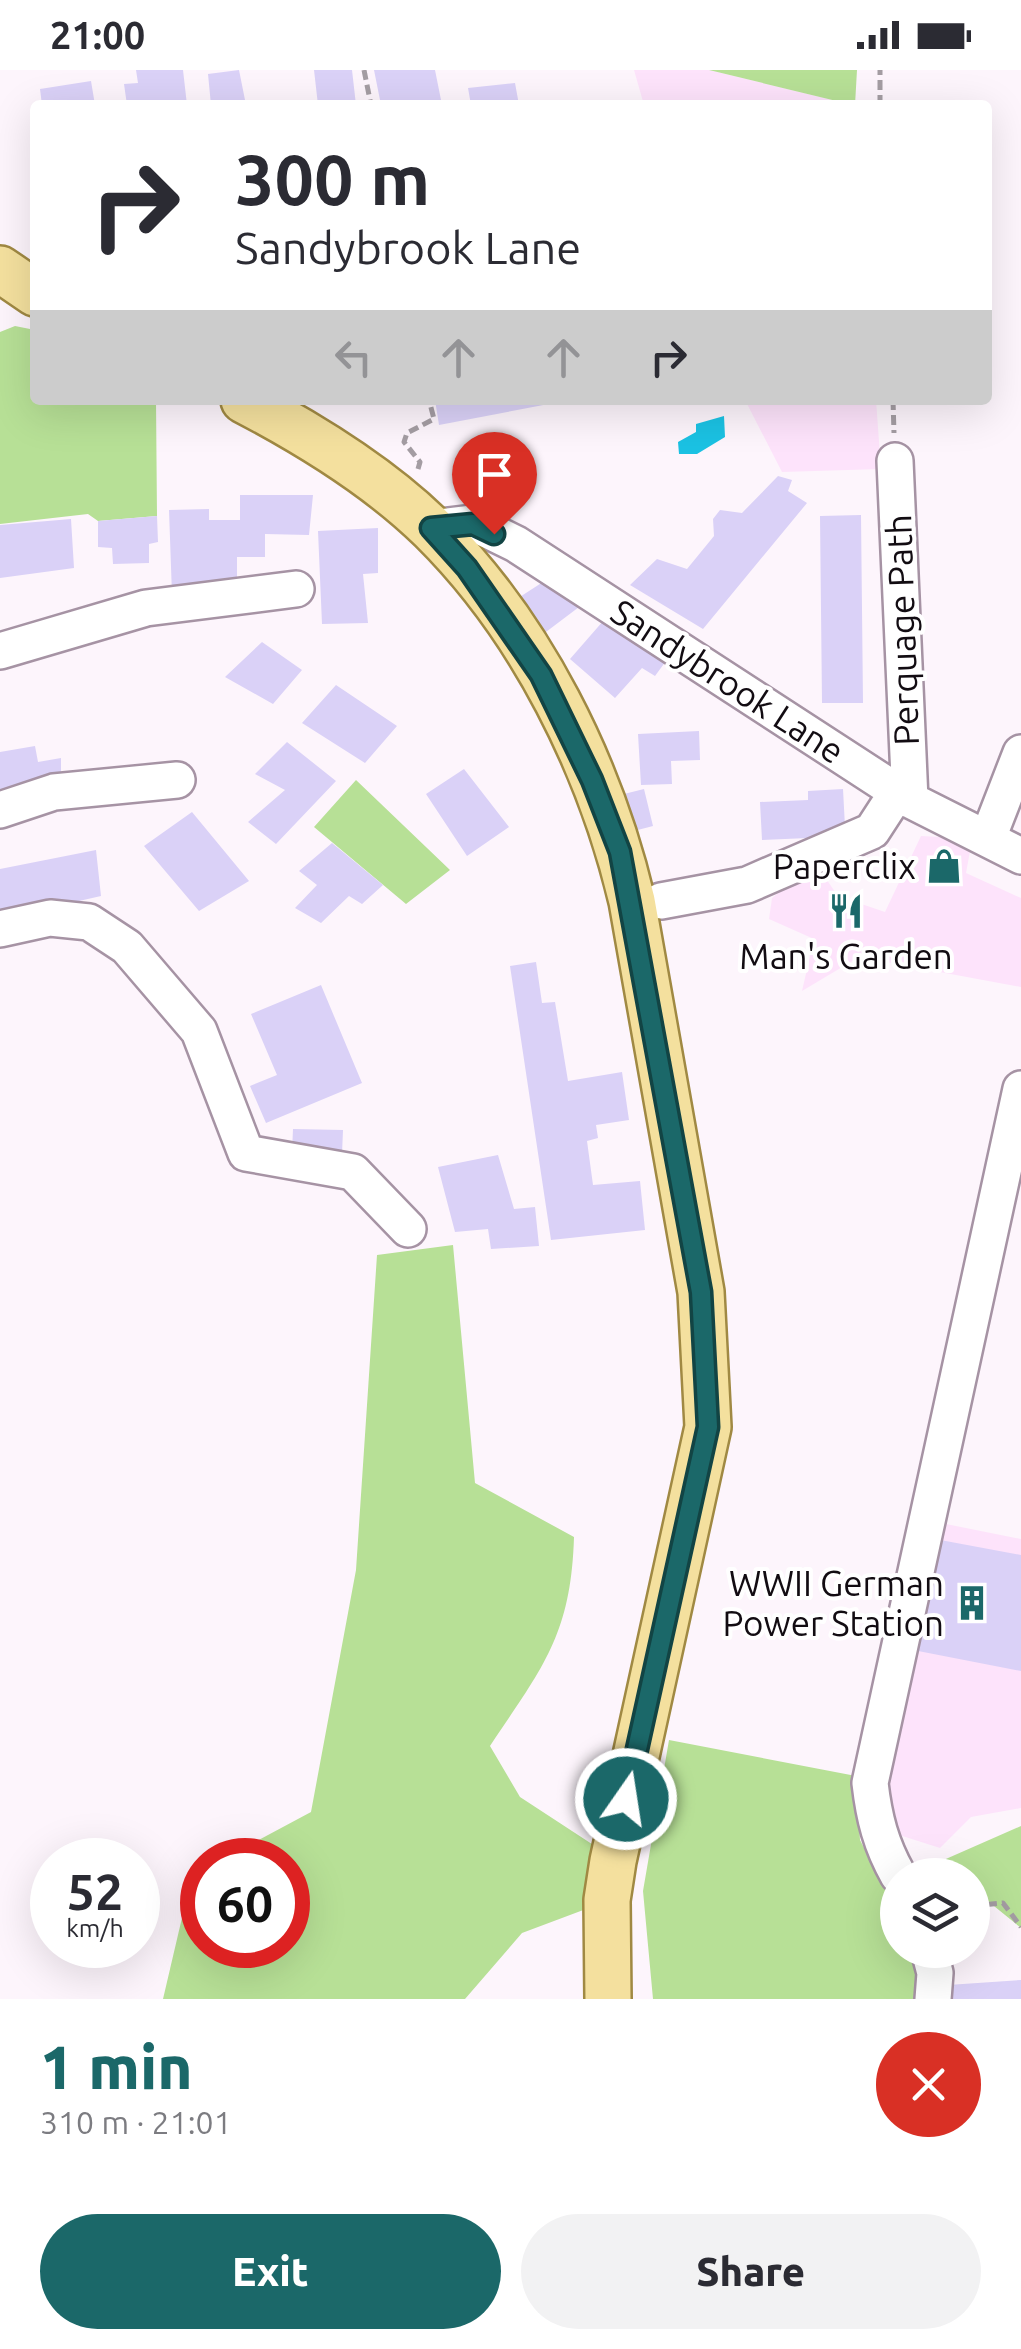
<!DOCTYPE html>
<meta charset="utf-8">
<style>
:root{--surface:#fff;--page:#f2f2f3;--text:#2b2b33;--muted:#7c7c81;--accent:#1b6869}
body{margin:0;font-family:Ubuntu,sans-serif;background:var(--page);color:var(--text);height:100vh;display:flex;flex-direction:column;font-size:38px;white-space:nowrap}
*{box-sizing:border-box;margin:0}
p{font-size:32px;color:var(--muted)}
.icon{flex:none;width:55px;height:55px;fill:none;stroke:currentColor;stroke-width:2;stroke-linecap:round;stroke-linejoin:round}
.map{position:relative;height:1929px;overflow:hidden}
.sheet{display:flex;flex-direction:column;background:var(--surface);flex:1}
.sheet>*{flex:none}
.guide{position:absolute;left:30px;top:30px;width:962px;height:305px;border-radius:10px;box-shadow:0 10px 40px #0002;background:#fff;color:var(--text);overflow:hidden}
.tools{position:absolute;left:880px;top:1788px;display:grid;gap:20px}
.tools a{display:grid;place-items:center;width:110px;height:110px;border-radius:50%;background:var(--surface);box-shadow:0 10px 40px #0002;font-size:50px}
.speed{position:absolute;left:30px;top:1768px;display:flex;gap:20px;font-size:50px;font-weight:700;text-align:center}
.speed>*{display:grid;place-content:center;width:130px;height:130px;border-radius:50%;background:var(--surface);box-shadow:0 10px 40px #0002;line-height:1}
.speed small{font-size:25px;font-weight:400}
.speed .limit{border:15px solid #d22;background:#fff;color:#111}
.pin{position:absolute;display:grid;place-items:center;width:85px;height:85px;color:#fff;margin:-102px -42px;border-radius:50% 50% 50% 0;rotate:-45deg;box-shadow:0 0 10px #0007}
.pin .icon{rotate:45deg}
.me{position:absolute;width:110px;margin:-55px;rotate:13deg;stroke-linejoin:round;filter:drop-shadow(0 0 8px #0008)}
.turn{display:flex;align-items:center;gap:35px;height:210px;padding:0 40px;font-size:45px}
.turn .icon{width:130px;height:130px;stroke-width:2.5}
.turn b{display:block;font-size:70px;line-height:85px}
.lanes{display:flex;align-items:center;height:95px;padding:0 40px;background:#0003;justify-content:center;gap:50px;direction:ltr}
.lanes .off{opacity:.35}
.round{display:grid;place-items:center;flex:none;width:105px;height:105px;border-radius:52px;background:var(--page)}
.summary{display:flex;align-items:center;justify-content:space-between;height:170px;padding:0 40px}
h1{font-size:60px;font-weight:800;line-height:75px;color:var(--accent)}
.primary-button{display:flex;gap:20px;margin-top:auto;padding:20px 40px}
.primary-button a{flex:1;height:115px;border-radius:60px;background:var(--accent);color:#fff;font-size:40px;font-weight:800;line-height:115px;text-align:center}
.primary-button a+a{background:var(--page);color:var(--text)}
.status{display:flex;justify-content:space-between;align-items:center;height:70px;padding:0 50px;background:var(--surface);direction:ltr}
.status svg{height:28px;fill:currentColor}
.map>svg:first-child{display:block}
.built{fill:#fde3fb}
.green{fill:#b7e096}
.water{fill:#1bc2e3}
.building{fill:#dad1f7}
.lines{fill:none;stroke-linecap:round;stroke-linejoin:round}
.minor-casing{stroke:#a693a4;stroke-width:40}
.major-casing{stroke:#a08943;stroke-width:50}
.path{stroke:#a49da3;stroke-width:5;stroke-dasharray:10 5;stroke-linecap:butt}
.minor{stroke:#fff;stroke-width:35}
.major{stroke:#f4e09e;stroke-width:45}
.route-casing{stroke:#124444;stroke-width:25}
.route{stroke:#1b6869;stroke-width:18}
.labels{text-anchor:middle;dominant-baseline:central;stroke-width:8;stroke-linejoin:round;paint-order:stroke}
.street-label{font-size:35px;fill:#120c12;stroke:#fff}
.poi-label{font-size:35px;fill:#120c12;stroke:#fff;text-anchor:end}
</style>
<div class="status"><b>21:00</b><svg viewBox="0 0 49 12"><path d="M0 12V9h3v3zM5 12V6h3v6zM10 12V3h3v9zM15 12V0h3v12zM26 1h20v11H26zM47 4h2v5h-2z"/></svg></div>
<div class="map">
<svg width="1021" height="1929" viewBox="0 0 1021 1929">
<rect width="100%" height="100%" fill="#fdf5fc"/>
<path class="built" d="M634 0H709L853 35H644Z
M745 330H876L881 399 782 402Z
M921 766 940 767 970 781 966 803 1021 828V917L859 887 802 921 814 869 769 849 772 828 815 793 838 826 885 842Z
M936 1452 1021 1469V1738L971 1747 940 1778 896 1764 887 1720Z"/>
<path class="green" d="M709 0H857L855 35H853Z
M15 256 35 260V330H156L157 446 98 451 88 444 0 454V262Z
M356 710 450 800 406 834 314 757Z
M453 1175 475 1413 574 1467C571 1566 542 1598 490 1676L520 1727 598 1778 586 1839 522 1863 465 1929H163L192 1805 202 1799V1875H288V1790H221L311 1742 356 1500 377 1185Z
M669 1670 856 1706 860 1770 897 1843 898 1880H917L919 1884 916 1929H653L643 1821Z
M1021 1756V1858L973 1819 972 1805H955L939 1792Z"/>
<path class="water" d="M724 346 725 367 697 384H679L678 372 696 362V354Z"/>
<path class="building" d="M136 0H183L187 35H127L124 14 138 13Z
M239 0 246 35H211L208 4Z
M314 0H352L356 35H318Z
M374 0H435L442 35H381Z
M91 11 95 35H42L40 19Z
M515 13 519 35H471L468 18Z
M435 330H559V332L439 355Z
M778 406 792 410 788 421 807 433 703 559 630 515 657 489 687 499 714 466 713 449 720 440 742 443Z
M240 425H313L309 465 265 464V487H237V523L172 525 169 440 209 439V450H240Z
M861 445 863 633H822L820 446Z
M157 446 158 472 149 474V493L113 494 112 478 98 477V451Z
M71 449 74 498 0 508V455Z
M378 458V503L363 504 368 553 322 554 318 461Z
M546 510 583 534 534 571 509 534Z
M604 550 666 591 655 606 642 598 615 628 570 589Z
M262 572 302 600 273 634 225 607Z
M336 615 397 656 365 693 302 653Z
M699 661 700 690 671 691 672 714 641 715 638 664Z
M287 672 336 711 276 774 248 752 285 720 255 704Z
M35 676 38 692 61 688V708L0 732V682Z
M464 699 509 757 467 786 426 724Z
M644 719 653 756 630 762 620 725Z
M843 719 846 776 809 778 808 768 762 770 760 732 808 730V721Z
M192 742 249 811 199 841 144 776Z
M332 773 383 815 362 834 349 826 321 853 295 838 317 815 299 801Z
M96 780 101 826 0 849V799Z
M536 892 542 933 555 932 568 1011 622 1002 629 1050 596 1055 598 1068 587 1071 593 1115 640 1111 645 1160 551 1170 510 896Z
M321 915 362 1013 266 1053 250 1016 277 1005 251 944Z
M293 1059 343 1060 342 1084 292 1082Z
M498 1085 514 1139 535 1137 539 1176 491 1179 488 1159 455 1162 438 1097Z
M935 1469 1021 1485V1601L913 1580Z
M1021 1910V1929H950L948 1915Z"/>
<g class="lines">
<defs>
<path id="minor" d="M895 391 910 730
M431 458 473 453 516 474 910 730 1021 786
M0 581 146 538 296 519
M0 740 54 722 177 710
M988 768 1021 683
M661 831 747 815 872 761 898 721
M0 859 50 848 89 852 127 877 199 961 246 1083 353 1102 408 1159
M898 1805C881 1775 874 1748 870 1713L1021 1019
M929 1880 935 1903 933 1929"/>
<path id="major" d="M0 199 35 223
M244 330C309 364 379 407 432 459 532 558 600 696 632 831L701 1222 708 1357 613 1791 607 1830 608 1929"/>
</defs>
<use href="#minor" class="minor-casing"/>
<use href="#major" class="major-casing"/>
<path class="path" d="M364 0 371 35
M880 35V0
M893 330 894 363
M418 399 420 392 404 372 407 363 434 349 429 330
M972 1836 1003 1833 1021 1857"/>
<use href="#minor" class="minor"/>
<use href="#major" class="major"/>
</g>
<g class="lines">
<defs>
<path id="route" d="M494 464 473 454 431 458 467 498 541 605 592 710 620 782 701 1222 708 1357 626 1729"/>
</defs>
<use href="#route" class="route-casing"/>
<use href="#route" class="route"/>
</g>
<defs>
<symbol id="shop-bare" viewBox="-9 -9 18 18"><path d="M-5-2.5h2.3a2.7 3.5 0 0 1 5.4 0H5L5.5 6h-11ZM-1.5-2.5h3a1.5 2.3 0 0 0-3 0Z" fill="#1b6869" stroke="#fff" stroke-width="2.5" paint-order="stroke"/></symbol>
<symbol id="restaurant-bare" viewBox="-9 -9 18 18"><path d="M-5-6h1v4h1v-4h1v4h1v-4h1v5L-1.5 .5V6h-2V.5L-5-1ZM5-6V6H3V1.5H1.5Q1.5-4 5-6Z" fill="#1b6869" stroke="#fff" stroke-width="2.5" paint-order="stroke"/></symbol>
<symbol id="building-bare" viewBox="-9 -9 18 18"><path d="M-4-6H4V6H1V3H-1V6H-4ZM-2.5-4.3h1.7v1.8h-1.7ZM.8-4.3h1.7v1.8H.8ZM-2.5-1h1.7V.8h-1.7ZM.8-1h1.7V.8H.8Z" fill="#1b6869" stroke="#fff" stroke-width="2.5" paint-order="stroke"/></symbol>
</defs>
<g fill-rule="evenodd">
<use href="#shop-bare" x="919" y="771" width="50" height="50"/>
<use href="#restaurant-bare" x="821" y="816" width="50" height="50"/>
<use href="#building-bare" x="947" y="1508" width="50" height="50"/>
</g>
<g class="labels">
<g class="street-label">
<text transform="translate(902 560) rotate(-92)">Perquage Path</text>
<text transform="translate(728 611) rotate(33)">Sandybrook Lane</text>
</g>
<g class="poi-label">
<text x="916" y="796">Paperclix</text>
<text x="846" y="886" text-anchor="middle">Man's Garden</text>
<text x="944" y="1513">WWII German<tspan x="944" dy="40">Power Station</tspan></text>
</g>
</g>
</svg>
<div class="tools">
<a><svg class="icon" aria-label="layers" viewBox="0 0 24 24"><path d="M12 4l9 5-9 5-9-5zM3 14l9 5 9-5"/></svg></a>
</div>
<div class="speed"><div>52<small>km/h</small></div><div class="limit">60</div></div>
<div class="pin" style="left:494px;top:464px;background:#d93025"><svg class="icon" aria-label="arrive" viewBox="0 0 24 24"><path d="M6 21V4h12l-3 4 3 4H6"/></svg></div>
<svg class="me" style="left:626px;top:1729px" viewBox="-20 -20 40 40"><circle r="17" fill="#1b6869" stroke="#fff" stroke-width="3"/><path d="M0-11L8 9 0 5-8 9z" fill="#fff"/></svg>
<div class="guide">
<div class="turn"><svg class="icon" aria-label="right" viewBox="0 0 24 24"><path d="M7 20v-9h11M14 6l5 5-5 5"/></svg><div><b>300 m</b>Sandybrook Lane</div></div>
<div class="lanes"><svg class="icon off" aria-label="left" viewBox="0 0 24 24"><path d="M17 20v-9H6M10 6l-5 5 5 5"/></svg><svg class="icon off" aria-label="ahead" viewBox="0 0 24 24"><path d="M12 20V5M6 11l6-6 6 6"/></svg><svg class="icon off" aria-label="ahead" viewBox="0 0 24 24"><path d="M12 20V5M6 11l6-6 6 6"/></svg><svg class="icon" aria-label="right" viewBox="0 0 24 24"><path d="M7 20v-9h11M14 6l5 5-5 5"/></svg></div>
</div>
</div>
<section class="sheet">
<div class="summary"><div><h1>1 min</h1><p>310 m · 21:01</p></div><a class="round" style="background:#d93025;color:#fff"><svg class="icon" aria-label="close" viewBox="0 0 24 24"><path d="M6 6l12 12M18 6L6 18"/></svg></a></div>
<div class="primary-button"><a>Exit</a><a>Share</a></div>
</section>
